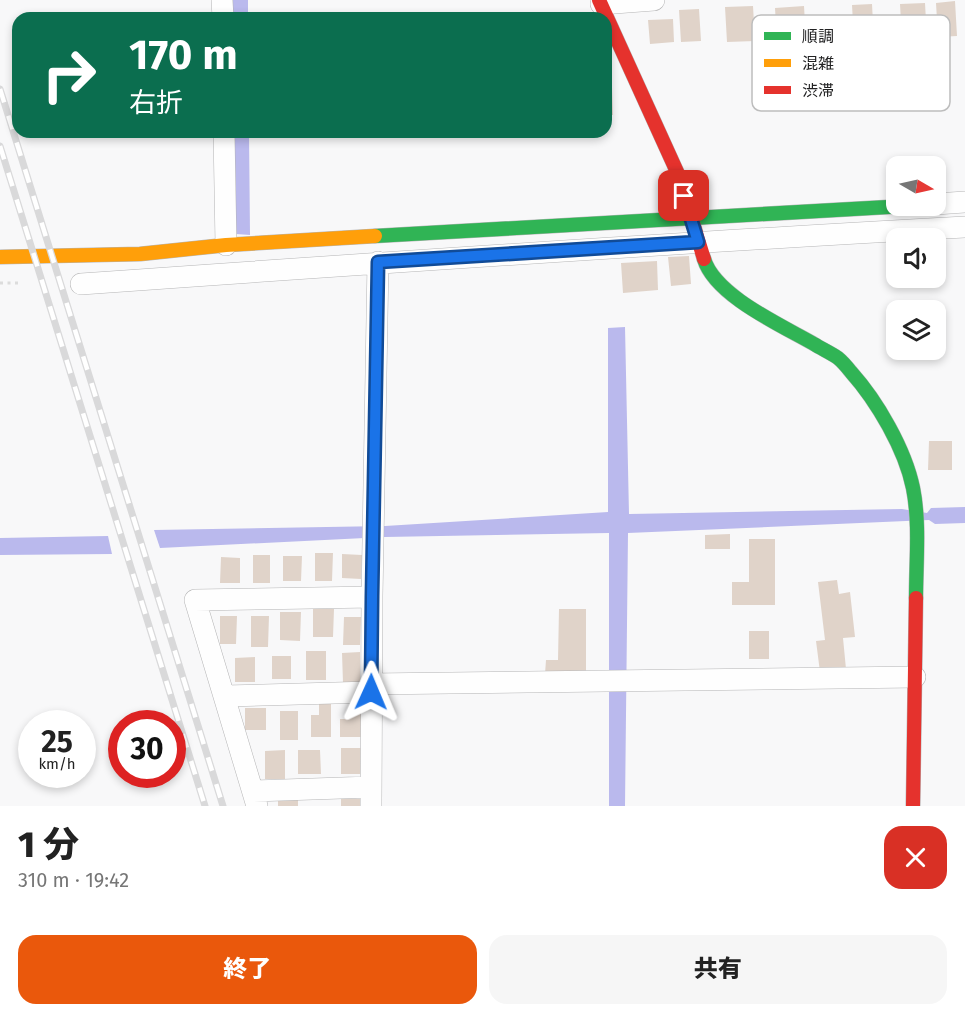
<!DOCTYPE html>
<html lang="ja">
<meta charset="utf-8">
<style>
:root{--surface:#fff;--page:#f6f6f6;--text:#222;--muted:#767676;--accent:#ea580c}
body{margin:0;font-family:"Fira Sans","Noto Sans JP",sans-serif;background:var(--page);color:var(--text);height:100vh;display:flex;flex-direction:column;font-size:22px;white-space:nowrap}
*{box-sizing:border-box;margin:0}
p{font-size:20px;color:var(--muted)}
.icon{flex:none;width:33px;height:33px;fill:none;stroke:currentColor;stroke-width:2;stroke-linecap:round;stroke-linejoin:round}
.map{position:relative;height:806px;overflow:hidden}
.drawer{display:flex;flex-direction:column;background:var(--surface);flex:1}
.drawer>*{flex:none}
.banner{position:absolute;left:12px;top:12px;width:600px;height:126px;border-radius:18px;box-shadow:0 3px 9px #0003;background:#0b6e4f;color:#fff;overflow:hidden}
.needle{width:39px;rotate:99deg}
.tools{position:absolute;left:886px;top:156px;display:grid;gap:12px}
.tools a{display:grid;place-items:center;width:60px;height:60px;border-radius:12px;background:var(--surface);box-shadow:0 3px 9px #0003;font-size:30px}
.speed{position:absolute;left:18px;top:710px;display:flex;gap:12px;font-size:30px;font-weight:700;text-align:center}
.speed>*{display:grid;place-content:center;width:78px;height:78px;border-radius:50%;background:var(--surface);box-shadow:0 3px 9px #0003;line-height:1}
.speed small{font-size:15px;font-weight:400}
.speed .limit{border:9px solid #d22;background:#fff;color:#111}
.pin{position:absolute;display:grid;place-items:center;width:51px;height:51px;color:#fff;margin:-26px;border-radius:12px;box-shadow:0 3px 9px #0006}
.me{position:absolute;width:66px;margin:-33px;rotate:1deg;stroke-linejoin:round;filter:drop-shadow(0 0 4px #0008)}
.turn{display:flex;align-items:center;gap:21px;height:126px;padding:0 18px;font-size:27px}
.turn .icon{width:78px;height:78px;stroke-width:2.5}
.turn b{display:block;font-size:42px;line-height:51px}
.round{display:grid;place-items:center;flex:none;width:63px;height:63px;border-radius:18px;background:var(--page)}
.overview{display:flex;align-items:center;justify-content:space-between;height:102px;padding:0 18px}
h1{font-size:36px;font-weight:800;line-height:45px}
.action{display:flex;gap:12px;margin-top:auto;padding:12px 18px}
.action a{flex:1;height:69px;border-radius:18px;background:var(--accent);color:#fff;font-size:24px;font-weight:800;line-height:69px;text-align:center}
.action a+a{background:var(--page);color:var(--text)}
.map>svg:first-child{display:block}
.water{fill:#bab9ed}
.building{fill:#e0d3c9}
.lines{fill:none;stroke-linecap:round;stroke-linejoin:round}
.street-casing{stroke:#b5b5b6;stroke-width:22}
.fast-casing{stroke:#b5b5b6;stroke-width:15}
.slow-casing{stroke:#b5b5b6;stroke-width:15}
.jam-casing{stroke:#b5b5b6;stroke-width:15}
.path{stroke:#dcdcdc;stroke-width:3;stroke-dasharray:3 4.5;stroke-linecap:butt}
.street{stroke:#fefefe;stroke-width:21}
.fast{stroke:#30b455;stroke-width:14}
.slow{stroke:#ff9f0a;stroke-width:14}
.jam{stroke:#e5322d;stroke-width:14}
.rail-casing{stroke:#d9d9da;stroke-width:7}
.rail{stroke:#fff;stroke-width:4.5;stroke-dasharray:14;stroke-linecap:butt}
.route-casing{stroke:#114b97;stroke-width:15}
.route{stroke:#1a73e8;stroke-width:10}
.key{fill:#fff;stroke:#bdbdbd;stroke-width:1.5}
.key-label{font-size:16px;fill:#222223}
</style>
<div class="map">
<svg width="965" height="806" viewBox="0 0 965 806">
<rect width="100%" height="100%" fill="#f8f8f9"/>
<path class="water" d="M232 0H248V18H232Z
M234 132H249L250 235 236 234Z
M625 327 629 514 902 509 927 513 931 508 965 507V523L935 524 929 520 628 533 625 806H609V533L385 537 160 548 154 530 385 526 608 512V328Z
M108 536 112 554 0 555V538Z"/>
<path class="building" d="M955 1 957 36 938 37 936 3Z
M925 3 927 39 902 41 900 4Z
M872 4 873 23 885 22 886 39 854 41 852 5Z
M753 6 755 41 727 42 725 7Z
M804 6 806 41 777 42 775 8Z
M699 9 701 41 681 42 679 10Z
M673 19 674 42 650 44 648 20Z
M606 87H612L613 115H606Z
M689 256 691 284 671 286 668 257Z
M657 261 658 290 623 293 621 263Z
M929 441H952V470H928Z
M730 534V549H705V535Z
M749 539H775V605H732V582H749Z
M315 553H333L332 581H315Z
M342 554 362 555 361 579 342 578Z
M253 555H270V583H253Z
M283 556H302L301 581H283Z
M221 557 240 558V583H220Z
M837 580 839 594 850 592 855 637 843 638 846 669 820 672 816 641 825 640 818 582Z
M313 608 334 609 333 637H313Z
M559 609H586V674H545L546 660H558Z
M280 612H301L300 641 280 640Z
M220 616H237L236 644H220Z
M251 616H269L268 647H251Z
M344 617H361L360 645H343Z
M749 631H769V659H749Z
M306 651H326V680H306Z
M360 652V682L343 683 342 653Z
M272 656H291V679H272Z
M255 657V682H235V658Z
M319 702H331V737H311V715H319Z
M245 708H266V730H245Z
M349 708H361V737H340V719H349Z
M280 711H298V740H280Z
M341 748H361V774H341Z
M285 750V779H265V751Z
M298 750H320L321 774H298Z
M278 798H298V806H278Z
M341 798 361 799V806H341Z"/>
<g class="lines">
<defs>
<path id="street" d="M222 0 223 18
M601 4 654 0
M224 132 226 245
M936 204 965 202
M81 284C375 263 670 243 965 227
M371 684 915 677
M225 696 371 692
M253 791 371 787
M257 806 195 600 372 597
M371 806 372 597 378 262"/>
<path id="fast" d="M375 236 906 206
M704 259C715 296 783 326 814 344 822 349 831 353 838 358 843 362 847 367 851 372 877 401 905 449 913 488 920 523 916 562 916 598"/>
<path id="slow" d="M0 257 140 254 226 245 375 236"/>
<path id="jam" d="M599 0 678 174 704 259
M913 806 916 598"/>
</defs>
<use href="#street" class="street-casing"/>
<use href="#fast" class="fast-casing"/>
<use href="#slow" class="slow-casing"/>
<use href="#jam" class="jam-casing"/>
<path class="path" d="M0 283H22"/>
<use href="#street" class="street"/>
<use href="#fast" class="fast"/>
<use href="#slow" class="slow"/>
<use href="#jam" class="jam"/>
<defs>
<path id="rail" d="M0 89 223 806
M0 146 205 806"/>
</defs>
<use href="#rail" class="rail-casing"/>
<use href="#rail" class="rail"/>
</g>
<g class="lines">
<defs>
<path id="route" d="M371 692 372 597 378 262 698 242 684 196"/>
</defs>
<use href="#route" class="route-casing"/>
<use href="#route" class="route"/>
</g>
<rect x="752" y="15" width="198" height="96" rx="9" class="key"/>
<rect x="764" y="32" width="27" height="8" fill="#30b455"/>
<rect x="764" y="59" width="27" height="8" fill="#ff9f0a"/>
<rect x="764" y="86" width="27" height="8" fill="#e5322d"/>
<g class="key-label">
<text x="802" y="42">順調</text>
<text x="802" y="69">混雑</text>
<text x="802" y="96">渋滞</text>
</g>
</svg>
<div class="tools">
<a><svg class="needle" viewBox="-14 -14 28 28"><path d="M0-13l5 13h-10z" fill="#e53935"/><path d="M0 13l5-13h-10z" fill="#767676"/></svg></a>
<a><svg class="icon" aria-label="sound" viewBox="0 0 24 24"><path d="M4 9h4l5-4v14l-5-4H4zM17 9q2 3 0 6"/></svg></a>
<a><svg class="icon" aria-label="layers" viewBox="0 0 24 24"><path d="M12 4l9 5-9 5-9-5zM3 14l9 5 9-5"/></svg></a>
</div>
<div class="speed"><div>25<small>km/h</small></div><div class="limit">30</div></div>
<div class="pin" style="left:684px;top:196px;background:#d93025"><svg class="icon" aria-label="arrive" viewBox="0 0 24 24"><path d="M6 21V4h12l-3 4 3 4H6"/></svg></div>
<svg class="me" style="left:371px;top:692px" viewBox="-20 -20 40 40"><path d="M0-17L14 15 0 8-14 15z" fill="#1a73e8" stroke="#fff" stroke-width="4"/></svg>
<div class="banner">
<div class="turn"><svg class="icon" aria-label="right" viewBox="0 0 24 24"><path d="M7 20v-9h11M14 6l5 5-5 5"/></svg><div><b>170 m</b>右折</div></div>
</div>
</div>
<section class="drawer">
<div class="overview"><div><h1>1 分</h1><p>310 m · 19:42</p></div><a class="round" style="background:#d93025;color:#fff"><svg class="icon" aria-label="close" viewBox="0 0 24 24"><path d="M6 6l12 12M18 6L6 18"/></svg></a></div>
<div class="action"><a>終了</a><a>共有</a></div>
</section>
